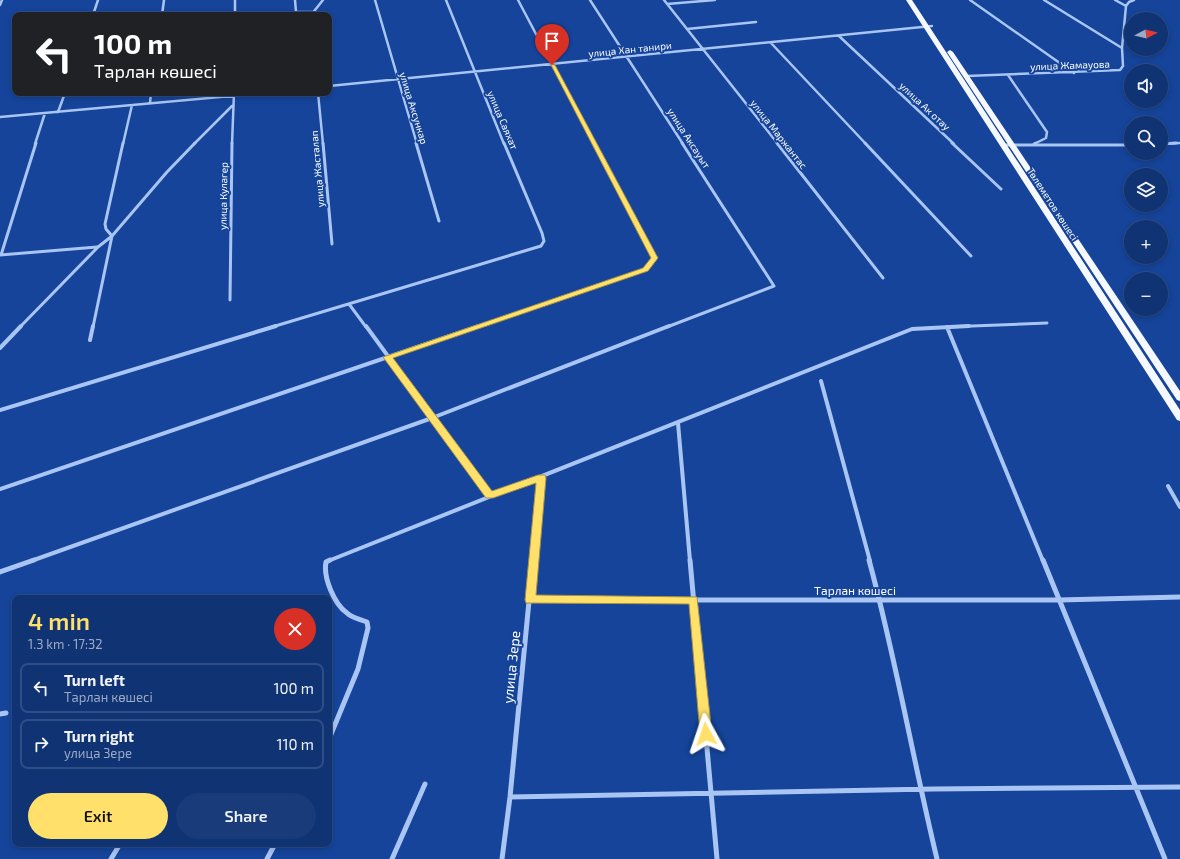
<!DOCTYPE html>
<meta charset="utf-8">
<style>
:root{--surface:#103374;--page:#193b79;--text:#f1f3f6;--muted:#9caac5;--line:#304e86;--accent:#ffe06b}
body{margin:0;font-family:"Exo 2",sans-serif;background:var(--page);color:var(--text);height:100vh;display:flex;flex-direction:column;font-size:15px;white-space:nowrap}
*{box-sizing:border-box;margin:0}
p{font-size:13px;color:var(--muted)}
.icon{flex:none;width:22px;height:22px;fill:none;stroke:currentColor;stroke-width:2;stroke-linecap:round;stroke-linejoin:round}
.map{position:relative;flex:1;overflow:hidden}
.panel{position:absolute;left:12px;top:595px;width:320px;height:252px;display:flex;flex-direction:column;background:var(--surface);border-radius:8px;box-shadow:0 2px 6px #0003,0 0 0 1px var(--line)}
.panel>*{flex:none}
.hud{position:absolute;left:12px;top:12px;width:320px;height:84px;border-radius:8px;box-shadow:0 2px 6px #0003,0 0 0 1px var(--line);background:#202124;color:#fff;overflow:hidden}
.needle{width:26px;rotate:83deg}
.fabs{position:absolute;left:1124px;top:12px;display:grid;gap:8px}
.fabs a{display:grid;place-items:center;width:44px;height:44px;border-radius:50%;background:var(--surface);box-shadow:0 2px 6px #0003,0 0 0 1px var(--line);font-size:20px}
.pin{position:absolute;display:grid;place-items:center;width:34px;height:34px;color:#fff;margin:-41px -17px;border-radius:50% 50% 50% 0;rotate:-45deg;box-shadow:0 0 4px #0007}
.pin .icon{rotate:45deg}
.me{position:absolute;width:44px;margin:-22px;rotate:355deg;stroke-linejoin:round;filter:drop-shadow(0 0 3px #0008)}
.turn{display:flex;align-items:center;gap:14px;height:84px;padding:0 16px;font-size:18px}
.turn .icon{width:52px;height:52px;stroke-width:2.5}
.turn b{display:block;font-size:28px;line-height:34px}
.round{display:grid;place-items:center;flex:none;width:42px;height:42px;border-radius:21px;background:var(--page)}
.overview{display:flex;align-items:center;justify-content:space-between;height:68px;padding:0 16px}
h1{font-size:24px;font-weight:600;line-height:30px;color:var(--accent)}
.cta{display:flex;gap:8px;margin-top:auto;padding:8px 16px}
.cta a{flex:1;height:46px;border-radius:24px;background:var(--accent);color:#111;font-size:16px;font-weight:600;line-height:46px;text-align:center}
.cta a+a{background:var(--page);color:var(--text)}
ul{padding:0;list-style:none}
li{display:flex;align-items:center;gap:12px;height:50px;margin:0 8px 6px;padding:0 8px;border:2px solid var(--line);border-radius:8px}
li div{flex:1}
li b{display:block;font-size:15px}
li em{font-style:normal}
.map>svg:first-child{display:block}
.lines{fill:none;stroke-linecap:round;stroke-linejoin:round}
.minor-far3{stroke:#a9c5f3;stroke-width:2.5}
.minor-far2{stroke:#a9c5f3;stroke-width:3}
.minor-far1{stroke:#a9c5f3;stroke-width:4}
.minor{stroke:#a9c5f3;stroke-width:5}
.primary{fill:#f5f8ff;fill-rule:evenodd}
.route{fill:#ffe06b;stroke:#a69246}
.labels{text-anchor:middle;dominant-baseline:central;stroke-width:4;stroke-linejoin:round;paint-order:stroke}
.far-street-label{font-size:10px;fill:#fff;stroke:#15449a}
.street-label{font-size:12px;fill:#fff;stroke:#15449a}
.near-street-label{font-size:14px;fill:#fff;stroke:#15449a}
</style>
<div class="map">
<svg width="1180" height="859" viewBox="0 0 1180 859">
<rect width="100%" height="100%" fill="#15449a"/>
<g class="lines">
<path class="minor-far3" d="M235 0V15
M295 0 296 12H312
M375 0 417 144
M446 0 504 144
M518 0 594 144
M590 0 683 144
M664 0 778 144
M970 0 1074 73
M1044 0 1122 48
M1115 0 1126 6
M667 4 715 0
M0 5 2 0
M93 15 98 0
M162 15 164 0
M311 15 323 0
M687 29 756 22
M839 36 954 144
M771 43 866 144
M1008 75 1047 132 1046 138 1034 144
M967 76 1120 70 1123 66 1122 48 1126 6 1129 2 1134 0
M329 86 932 26
M318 93 323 144
M150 103 151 93
M58 112 65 93
M0 117 263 93
M35 144 45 113
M123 144 132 105
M194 144 232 106
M232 144 234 93
M1161 144 1180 143"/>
<path class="minor-far2" d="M323 143 332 244
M416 143 439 221
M777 143 883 278
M865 143 971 256
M952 143 1001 189
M1034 144 1036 143
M1161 144 1176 143
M1003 145H1131
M0 255 97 247
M1 255 36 143
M230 300 232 143
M349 304 366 327
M20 327 98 247 112 236 167 172 195 143
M93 327 112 236 106 229 105 224 123 143
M272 327 541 246 544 241 542 233 504 143
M476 327 645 270 655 259 594 143
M667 327 774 286 682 143
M946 327 1047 323"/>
<path class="minor-far1" d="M366 326 490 496
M947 327 1043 561
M90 340 93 326
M0 348 21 326
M821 381 870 561
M0 410 276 326
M678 423 690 561
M1168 486 1180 507
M0 489 479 326
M31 561 432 418 669 326
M328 561 912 329 969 326
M533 561 541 478"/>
<path class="minor" d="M690 560 717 859
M869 560C896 659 913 760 937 859
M1043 560 1165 859
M0 572 34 560
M530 600H1059L1180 597
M0 714 6 713
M329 739 358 669 368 628 367 622C360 619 352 618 347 613 334 604 323 577 326 562L330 560
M510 797 933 789 1180 787
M111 859 120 844
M267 859 275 844
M392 859 425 784
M502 859 510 797 533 560"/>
<path class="primary" d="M906 0H912L1180 410V421L1177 420Z
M950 50 953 52 1180 391V401L1177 400 947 52Z"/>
</g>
<path class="route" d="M550 63 555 65 658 258 648 271 393 358 492 491 538 475H545L546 478 536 595 697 597 712 734 710 737 706 739 702 737 700 734 689 604 526 603 525 600 536 483 493 498H486L383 357 643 268 651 258Z"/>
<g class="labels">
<g class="far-street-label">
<text transform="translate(630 49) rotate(-6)">улица Хан танири</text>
<text transform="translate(1070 65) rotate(-2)">улица Жамауова</text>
<text transform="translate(925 106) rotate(43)">улица Ак отау</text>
<text transform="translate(414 108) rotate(73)">улица Аксункар</text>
<text transform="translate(503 120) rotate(67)">улица Саяхат</text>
<text transform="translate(779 134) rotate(52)">улица Маржантас</text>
<text transform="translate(689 138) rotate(57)">улица Аксауыт</text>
<text transform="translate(317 169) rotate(-95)">улица Жасталап</text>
<text transform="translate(223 196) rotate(-89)">улица Кулагер</text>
<text transform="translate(1053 204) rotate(57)">Төлеметов көшесі</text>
</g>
<g class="street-label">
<text x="855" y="590">Тарлан көшесі</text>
</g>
<g class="near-street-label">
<text transform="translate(511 667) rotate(-84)">улица Зере</text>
</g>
</g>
</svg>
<div class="fabs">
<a><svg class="needle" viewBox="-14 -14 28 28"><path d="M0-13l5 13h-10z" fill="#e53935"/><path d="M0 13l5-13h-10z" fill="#9caac5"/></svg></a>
<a><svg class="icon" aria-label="sound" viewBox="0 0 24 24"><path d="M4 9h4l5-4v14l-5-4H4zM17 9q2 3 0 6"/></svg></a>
<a><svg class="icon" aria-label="search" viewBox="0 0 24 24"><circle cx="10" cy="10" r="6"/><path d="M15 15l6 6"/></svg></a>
<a><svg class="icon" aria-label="layers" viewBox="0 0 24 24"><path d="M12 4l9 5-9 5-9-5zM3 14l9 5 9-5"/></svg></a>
<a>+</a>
<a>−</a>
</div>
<div class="pin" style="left:552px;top:65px;background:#d93025"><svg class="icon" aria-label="arrive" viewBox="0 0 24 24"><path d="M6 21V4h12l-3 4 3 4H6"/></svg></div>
<svg class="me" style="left:706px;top:734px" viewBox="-20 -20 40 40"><path d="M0-17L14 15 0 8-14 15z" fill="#ffe06b" stroke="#fff" stroke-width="4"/></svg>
<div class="hud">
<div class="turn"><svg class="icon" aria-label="left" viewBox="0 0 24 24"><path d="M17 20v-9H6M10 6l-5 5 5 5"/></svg><div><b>100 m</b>Тарлан көшесі</div></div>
</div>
<section class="panel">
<div class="overview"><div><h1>4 min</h1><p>1.3 km · 17:32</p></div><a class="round" style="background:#d93025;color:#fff"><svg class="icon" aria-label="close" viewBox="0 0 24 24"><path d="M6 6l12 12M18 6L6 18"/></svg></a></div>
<ul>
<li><svg class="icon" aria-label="left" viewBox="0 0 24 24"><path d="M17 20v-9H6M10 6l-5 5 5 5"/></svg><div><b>Turn left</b><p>Тарлан көшесі</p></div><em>100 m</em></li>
<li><svg class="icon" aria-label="right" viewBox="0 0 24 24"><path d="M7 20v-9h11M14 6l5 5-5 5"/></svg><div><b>Turn right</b><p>улица Зере</p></div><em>110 m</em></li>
</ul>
<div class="cta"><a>Exit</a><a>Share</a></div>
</section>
</div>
